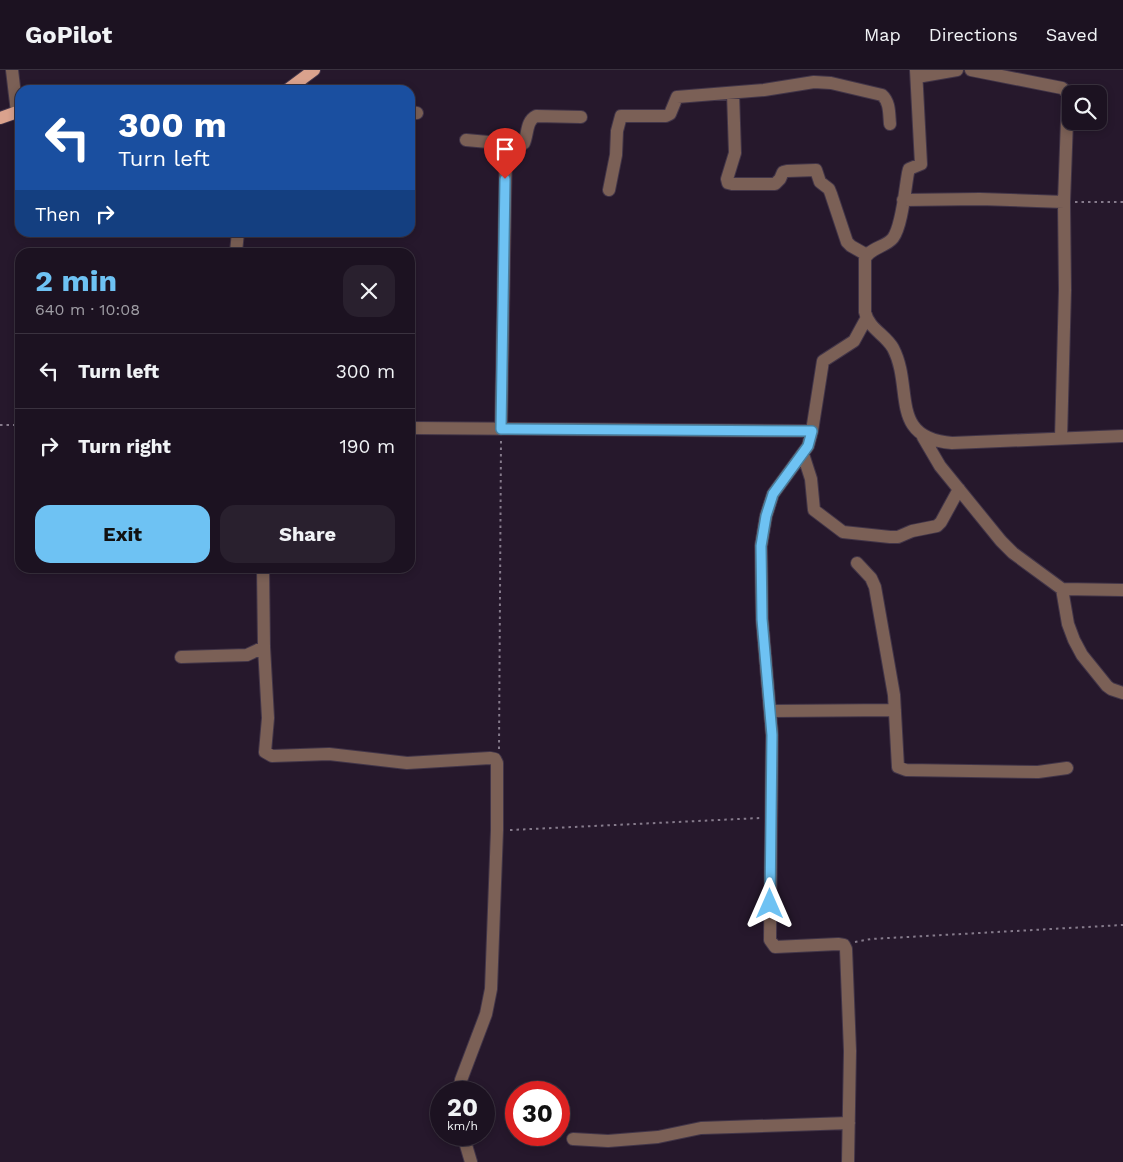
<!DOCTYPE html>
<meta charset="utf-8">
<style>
:root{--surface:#1c1221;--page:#29202e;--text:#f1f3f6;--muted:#a09ea5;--line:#3a323f;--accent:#6ec2f3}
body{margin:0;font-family:"Work Sans",sans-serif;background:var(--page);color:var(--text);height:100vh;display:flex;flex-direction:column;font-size:19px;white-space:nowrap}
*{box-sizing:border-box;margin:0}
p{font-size:16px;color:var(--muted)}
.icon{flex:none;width:28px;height:28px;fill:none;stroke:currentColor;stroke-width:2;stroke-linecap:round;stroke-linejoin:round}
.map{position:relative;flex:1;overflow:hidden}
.panel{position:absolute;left:15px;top:178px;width:400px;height:325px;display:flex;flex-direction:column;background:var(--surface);border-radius:15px;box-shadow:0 2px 8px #0003,0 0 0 1px var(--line)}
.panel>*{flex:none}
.guide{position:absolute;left:15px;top:15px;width:400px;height:152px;border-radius:15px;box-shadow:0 2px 8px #0003,0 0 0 1px var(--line);background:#1a4fa0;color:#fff;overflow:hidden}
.buttons{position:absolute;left:1062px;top:15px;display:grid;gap:10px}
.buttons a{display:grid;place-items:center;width:45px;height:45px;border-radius:10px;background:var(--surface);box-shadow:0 2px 8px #0003,0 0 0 1px var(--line);font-size:25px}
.speed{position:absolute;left:430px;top:1011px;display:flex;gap:10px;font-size:25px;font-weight:700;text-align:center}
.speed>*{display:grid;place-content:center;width:65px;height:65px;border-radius:50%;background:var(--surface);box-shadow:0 2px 8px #0003,0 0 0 1px var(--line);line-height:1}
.speed small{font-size:12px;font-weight:400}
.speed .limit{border:8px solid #d22;background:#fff;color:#111}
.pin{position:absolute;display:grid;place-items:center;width:42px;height:42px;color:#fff;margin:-51px -21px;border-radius:50% 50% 50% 0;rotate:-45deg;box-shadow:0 0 5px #0007}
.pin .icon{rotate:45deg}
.me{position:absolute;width:55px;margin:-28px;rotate:0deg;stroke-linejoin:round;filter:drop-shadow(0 0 4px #0008)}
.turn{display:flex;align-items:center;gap:18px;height:105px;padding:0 20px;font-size:22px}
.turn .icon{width:65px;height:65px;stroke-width:2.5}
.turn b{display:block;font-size:35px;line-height:42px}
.then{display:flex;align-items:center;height:48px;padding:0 20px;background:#0003;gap:10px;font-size:19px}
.round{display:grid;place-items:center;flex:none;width:52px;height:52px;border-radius:15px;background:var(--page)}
.head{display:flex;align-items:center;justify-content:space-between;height:85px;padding:0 20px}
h1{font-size:30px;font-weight:700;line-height:38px;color:var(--accent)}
.button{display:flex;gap:10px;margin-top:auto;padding:10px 20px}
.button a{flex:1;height:58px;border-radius:15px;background:var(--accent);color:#111;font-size:20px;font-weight:700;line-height:58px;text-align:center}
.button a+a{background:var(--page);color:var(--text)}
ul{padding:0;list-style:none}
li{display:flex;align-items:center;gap:15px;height:75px;padding:0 20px;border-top:1px solid var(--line)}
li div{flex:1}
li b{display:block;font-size:19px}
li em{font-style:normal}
header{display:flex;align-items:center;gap:30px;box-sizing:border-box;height:70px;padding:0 25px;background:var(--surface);border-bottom:1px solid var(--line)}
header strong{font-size:24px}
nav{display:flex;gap:28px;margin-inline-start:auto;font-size:18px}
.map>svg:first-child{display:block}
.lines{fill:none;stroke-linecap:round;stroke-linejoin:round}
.street-casing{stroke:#423548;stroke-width:14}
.primary-casing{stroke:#423548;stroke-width:14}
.path{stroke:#867b8c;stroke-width:2;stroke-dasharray:2.5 4;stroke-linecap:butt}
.street{stroke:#7b6056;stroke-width:12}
.primary{stroke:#daa28d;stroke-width:12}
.route-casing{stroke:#487e9e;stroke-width:12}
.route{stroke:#6ec2f3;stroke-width:9}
</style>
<header>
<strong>GoPilot</strong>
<nav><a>Map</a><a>Directions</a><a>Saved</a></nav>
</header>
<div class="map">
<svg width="1123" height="1092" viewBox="0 0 1123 1092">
<rect width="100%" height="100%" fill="#26182c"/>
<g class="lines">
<defs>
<path id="street" d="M12 0 17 42
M916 0 921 94 909 99 908 103C905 119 902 156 893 168 886 177 869 178 865 189V242C869 259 885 264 893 278 914 318 888 368 952 373L1123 366
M971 0 1062 18 1068 23 1064 132 1065 220 1061 368
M917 7 957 0
M296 14 305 20
M733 23 735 83 727 109 728 113 732 114H775L780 109 783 102 787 101 816 100 820 112 829 119 831 124 847 172 851 176 867 185
M410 42 417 43
M466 70 521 75 524 73C528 64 526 51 536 46L581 47
M609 120 616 85 617 61 621 46H666L670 44 677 27 764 20 814 12 831 13 882 25C890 32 889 44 890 54
M903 130 980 129 1064 132
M236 182 238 162
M410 358 812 361
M501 359 506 74
M923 367 940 396 1001 471 1013 483 1062 519 1068 554 1074 570 1082 585 1107 616 1111 619 1123 623
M803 384 811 409 814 440 843 462 890 467H898L912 461 937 456 941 452 959 419
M857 493 871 508 875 517 894 625 898 697 906 700 1038 702 1067 698
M263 498 264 577 268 648 265 682 272 686 329 684 407 693 490 688 495 689 497 693V760L491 919 486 944 461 1010 459 1022
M1062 519 1123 520
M181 587 247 585 264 577
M771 641 895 640
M463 1065 471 1092
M573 1069 608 1071 658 1067 701 1058 849 1053
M848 1092 850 981 846 879 844 875 838 874 775 877 770 870 772 665 762 549 761 476 766 446 773 424 808 376 812 361 823 291 854 271 866 249"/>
<path id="primary" d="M287 20 314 0
M0 48 20 41"/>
</defs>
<use href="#street" class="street-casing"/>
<use href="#primary" class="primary-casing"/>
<path class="path" d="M1075 132H1123
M0 355H20
M499 679 501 369
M510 760 760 748
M855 872 871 869 1123 855"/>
<use href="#street" class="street"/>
<use href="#primary" class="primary"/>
</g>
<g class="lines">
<defs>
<path id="route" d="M505 109 501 359 812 361 808 376 773 424 766 446 761 476 762 549 772 665 770 834"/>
</defs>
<use href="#route" class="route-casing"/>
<use href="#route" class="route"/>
</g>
</svg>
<div class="buttons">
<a><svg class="icon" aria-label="search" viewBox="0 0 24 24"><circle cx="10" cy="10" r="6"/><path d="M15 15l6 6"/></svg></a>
</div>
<div class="speed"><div>20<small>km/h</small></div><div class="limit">30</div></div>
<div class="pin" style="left:505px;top:109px;background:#d93025"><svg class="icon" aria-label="arrive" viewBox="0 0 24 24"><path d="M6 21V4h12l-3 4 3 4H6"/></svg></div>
<svg class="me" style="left:770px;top:834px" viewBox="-20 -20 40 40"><path d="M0-17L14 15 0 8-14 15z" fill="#6ec2f3" stroke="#fff" stroke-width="4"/></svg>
<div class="guide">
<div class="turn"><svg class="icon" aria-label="left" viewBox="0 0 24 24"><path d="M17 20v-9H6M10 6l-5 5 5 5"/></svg><div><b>300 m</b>Turn left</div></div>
<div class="then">Then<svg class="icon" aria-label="right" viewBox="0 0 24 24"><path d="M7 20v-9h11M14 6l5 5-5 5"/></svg></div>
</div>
<section class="panel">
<div class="head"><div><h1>2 min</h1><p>640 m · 10:08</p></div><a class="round"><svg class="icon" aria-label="close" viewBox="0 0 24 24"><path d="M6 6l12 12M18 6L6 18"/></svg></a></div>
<ul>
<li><svg class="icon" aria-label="left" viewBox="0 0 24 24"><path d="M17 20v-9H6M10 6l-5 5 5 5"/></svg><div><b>Turn left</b></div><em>300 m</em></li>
<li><svg class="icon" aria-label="right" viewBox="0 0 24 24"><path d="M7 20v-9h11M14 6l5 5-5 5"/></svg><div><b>Turn right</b></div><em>190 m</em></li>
</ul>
<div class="button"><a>Exit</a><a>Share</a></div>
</section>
</div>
